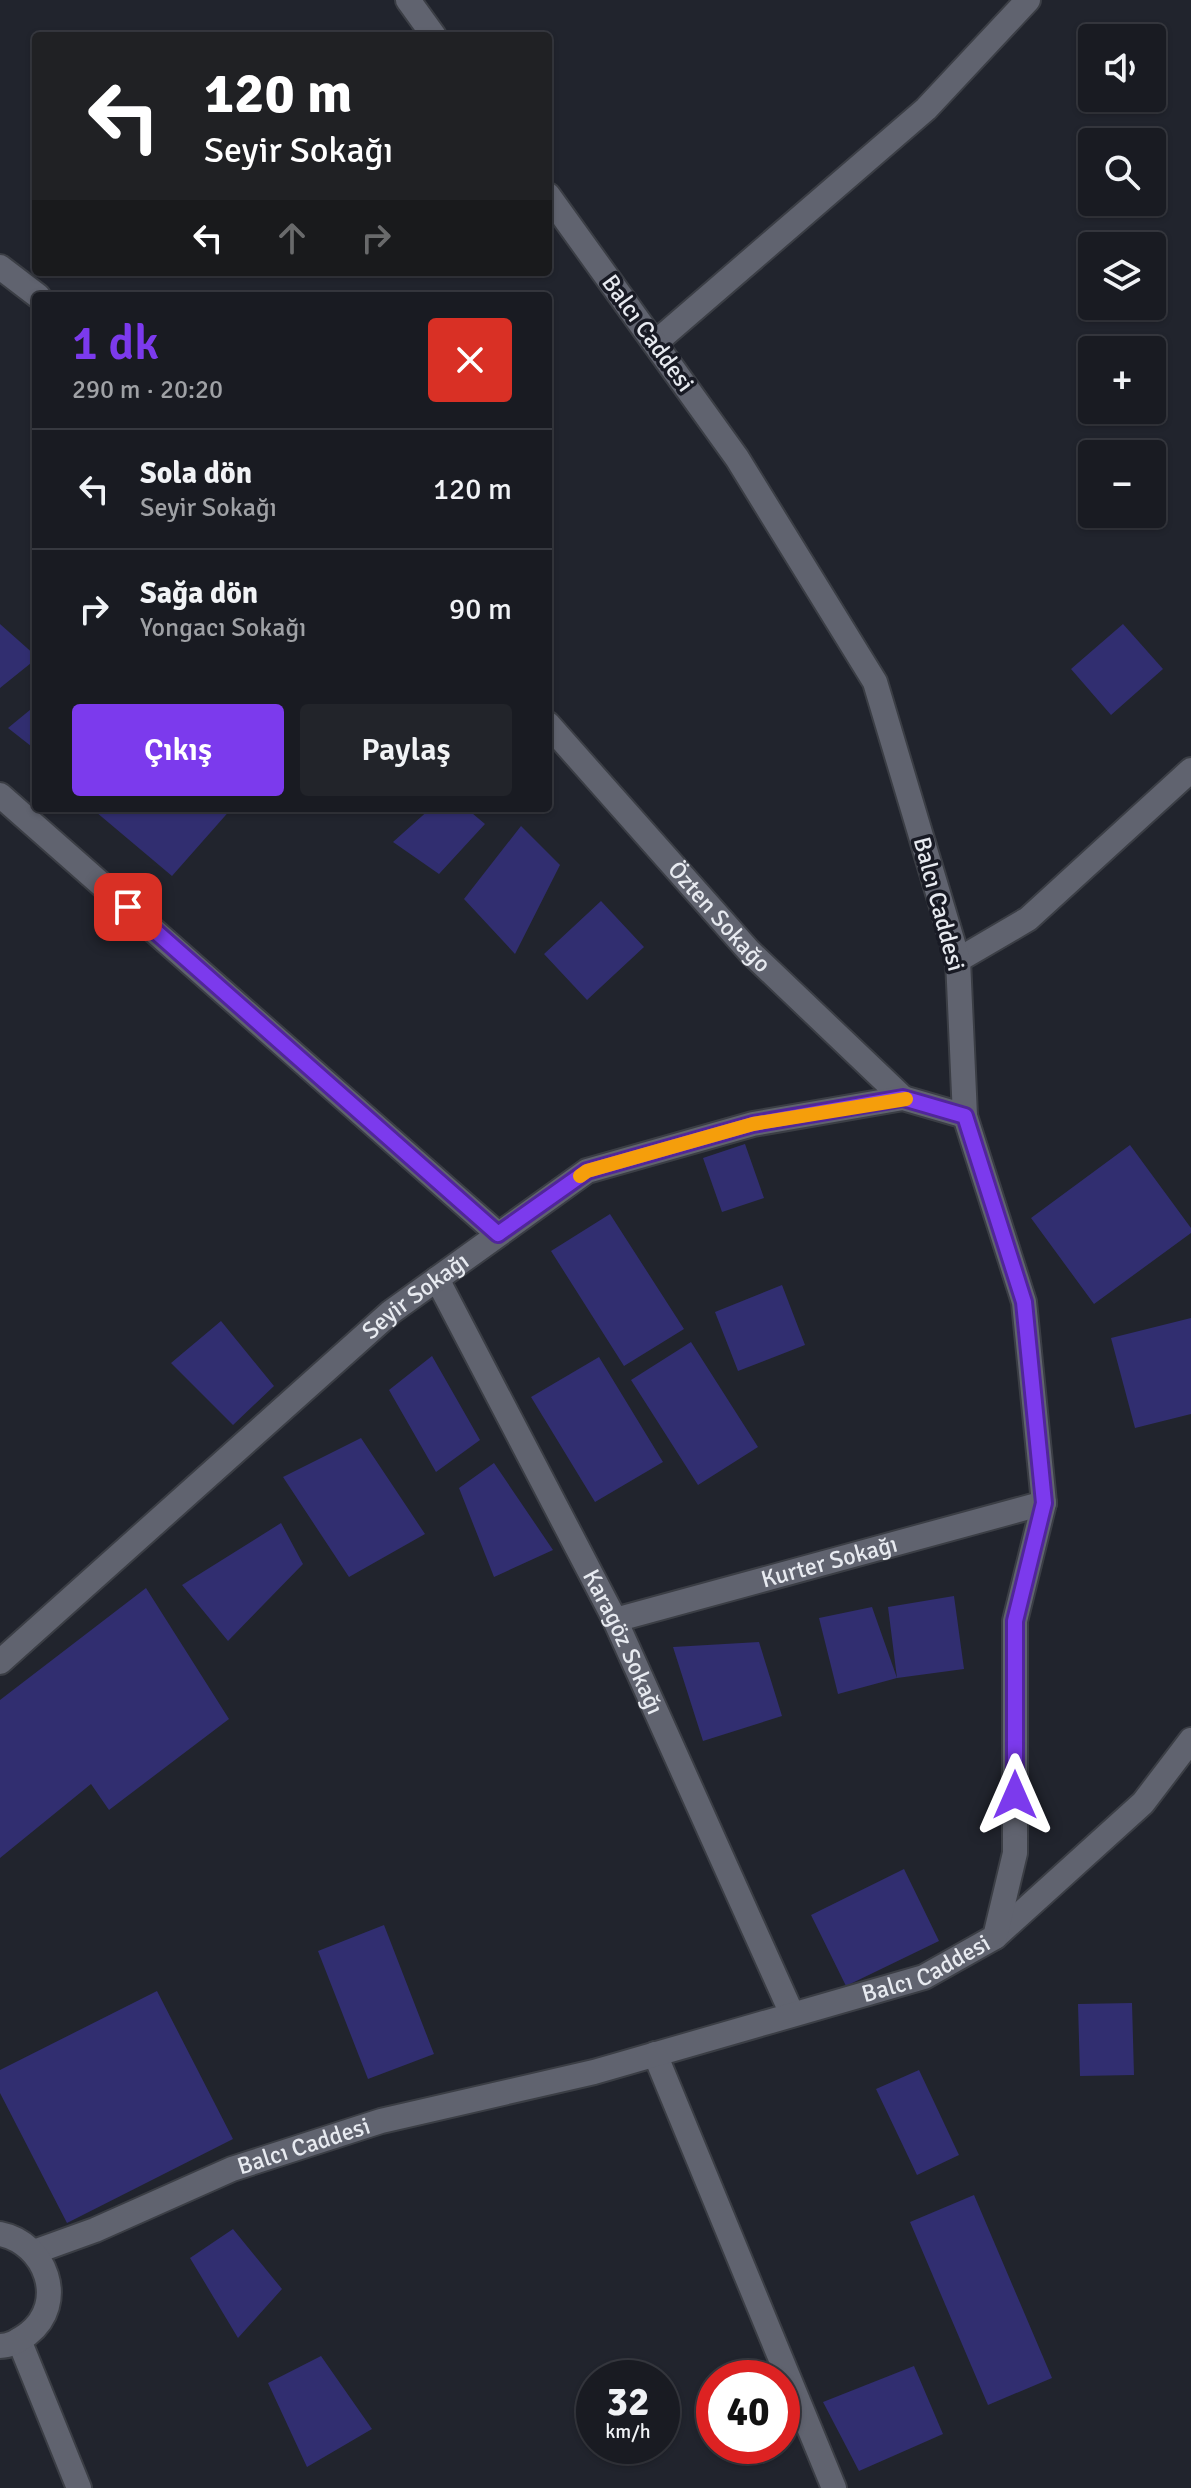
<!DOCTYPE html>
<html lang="tr">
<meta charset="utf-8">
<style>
:root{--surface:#191b22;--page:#22242a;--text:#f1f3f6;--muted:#9fa1a5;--line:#373940;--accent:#7c3aed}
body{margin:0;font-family:Signika,sans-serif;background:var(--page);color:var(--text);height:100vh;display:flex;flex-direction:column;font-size:30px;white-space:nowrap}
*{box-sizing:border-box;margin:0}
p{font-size:26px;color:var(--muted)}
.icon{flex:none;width:44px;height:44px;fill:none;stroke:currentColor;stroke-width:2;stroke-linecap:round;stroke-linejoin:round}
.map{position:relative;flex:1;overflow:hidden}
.details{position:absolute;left:32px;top:292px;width:520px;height:520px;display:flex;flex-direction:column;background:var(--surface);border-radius:8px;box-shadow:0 2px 6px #0004,0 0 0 2px var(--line)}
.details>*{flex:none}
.banner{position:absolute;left:32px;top:32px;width:520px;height:244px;border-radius:8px;box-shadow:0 2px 6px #0004,0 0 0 2px var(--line);background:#202124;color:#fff;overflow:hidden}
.fabs{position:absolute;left:1078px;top:24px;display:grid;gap:16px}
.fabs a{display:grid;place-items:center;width:88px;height:88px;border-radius:8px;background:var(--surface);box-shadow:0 2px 6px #0004,0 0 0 2px var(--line);font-size:40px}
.speed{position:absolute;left:576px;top:2360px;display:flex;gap:16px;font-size:40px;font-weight:700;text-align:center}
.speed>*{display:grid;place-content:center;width:104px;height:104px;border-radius:50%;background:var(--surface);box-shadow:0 2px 6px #0004,0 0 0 2px var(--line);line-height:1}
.speed small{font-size:20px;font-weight:400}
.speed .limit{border:12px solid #d22;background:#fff;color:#111}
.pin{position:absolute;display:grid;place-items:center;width:68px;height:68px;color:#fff;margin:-34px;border-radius:16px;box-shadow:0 4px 12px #0006}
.me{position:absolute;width:88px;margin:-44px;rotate:0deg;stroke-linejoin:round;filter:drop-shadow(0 0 6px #0008)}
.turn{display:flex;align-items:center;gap:28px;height:168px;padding:0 40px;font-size:36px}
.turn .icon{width:104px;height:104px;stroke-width:2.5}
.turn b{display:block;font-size:56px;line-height:68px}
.lanes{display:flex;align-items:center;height:76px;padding:0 40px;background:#0003;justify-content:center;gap:40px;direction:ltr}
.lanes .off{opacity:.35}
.round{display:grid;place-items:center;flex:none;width:84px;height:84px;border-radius:8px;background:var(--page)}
.headline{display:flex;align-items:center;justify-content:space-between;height:136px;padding:0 40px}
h1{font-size:48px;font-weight:600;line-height:60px;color:var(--accent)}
.cta{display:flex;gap:16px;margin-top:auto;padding:16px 40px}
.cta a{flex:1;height:92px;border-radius:8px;background:var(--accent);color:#fff;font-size:32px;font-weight:600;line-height:92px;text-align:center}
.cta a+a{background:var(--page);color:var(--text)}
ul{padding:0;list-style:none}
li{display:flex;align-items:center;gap:24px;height:120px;padding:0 40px;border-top:2px solid var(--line)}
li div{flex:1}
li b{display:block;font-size:30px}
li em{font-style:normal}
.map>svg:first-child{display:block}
.building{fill:#312e70}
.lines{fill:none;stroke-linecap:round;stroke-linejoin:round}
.minor-casing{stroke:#3b3e45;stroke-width:28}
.tertiary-casing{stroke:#3b3e45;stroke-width:28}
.secondary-casing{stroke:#3b3e45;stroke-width:28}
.minor{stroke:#60636f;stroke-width:24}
.tertiary{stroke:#60636f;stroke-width:24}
.secondary{stroke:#60636f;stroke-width:24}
.route-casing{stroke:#51269a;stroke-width:20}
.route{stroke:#7c3aed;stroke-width:14}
.slow{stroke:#f59e0b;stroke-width:14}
.labels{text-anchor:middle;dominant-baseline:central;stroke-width:7;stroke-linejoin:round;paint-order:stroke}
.street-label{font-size:24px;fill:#e7eaf0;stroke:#181a24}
</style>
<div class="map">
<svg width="1191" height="2488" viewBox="0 0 1191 2488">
<rect width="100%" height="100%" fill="#21242d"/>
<path class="building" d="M0 624 36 656V659L0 688Z
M1123 624 1163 669 1111 715 1071 669Z
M36 705V750L8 728Z
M99 808H232L172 876 96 812Z
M431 808H466L485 824 439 874 393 842Z
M521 826 560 865 515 954 464 899Z
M601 901 644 947 587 1000 544 954Z
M745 1144 764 1198 722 1212 703 1158Z
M1130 1145 1191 1228V1233L1094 1304 1031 1218Z
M610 1214 684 1329 624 1366 551 1251Z
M782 1285 805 1345 738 1371 715 1312Z
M1191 1318V1414L1135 1428 1111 1338Z
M221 1321 274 1386 233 1425 171 1363Z
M691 1342 758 1447 698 1485 631 1380Z
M432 1356 480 1440 436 1472 389 1390Z
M599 1357 663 1462 595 1502 531 1397Z
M361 1438 425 1534 349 1577 283 1477Z
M494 1463 553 1550 494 1577 459 1488Z
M281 1523 303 1564 228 1641 182 1585Z
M146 1588 229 1719 109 1810 91 1784 0 1858V1700Z
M954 1596 964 1669 897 1678 838 1694 819 1618 872 1607 897 1678 888 1607Z
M759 1642 782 1716 703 1741 673 1647Z
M904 1869 939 1941 846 1986 811 1915Z
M384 1925 434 2054 368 2079 318 1951Z
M157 1991 233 2139 67 2223 0 2093V2070Z
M1132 2003 1134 2075 1080 2076 1078 2004Z
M919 2070 959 2155 917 2175 876 2089Z
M974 2195 1052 2378 988 2405 910 2222Z
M233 2229 282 2289 238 2338 190 2258Z
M321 2356 372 2429 307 2467 268 2383Z
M914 2366 943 2434 859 2471 823 2402Z"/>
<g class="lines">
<defs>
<g id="minor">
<path d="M408 0 434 36"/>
<path d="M0 267 38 296"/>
<path d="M655 343 926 109 1028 0"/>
<path id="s1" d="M548 724 749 951 903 1098"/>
<path d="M0 795 498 1234"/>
<path d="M958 960 1028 919 1191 770"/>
<path id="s2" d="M437 1279 615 1620 792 2014"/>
<path id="s3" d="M615 1620 1044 1503"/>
<path id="s4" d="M0 1662 391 1312 587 1171 753 1124 903 1098 965 1116 958 960 875 682 737 458 548 195"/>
<path d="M995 1937 1143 1803 1191 1740"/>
<path d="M655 2054 834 2488"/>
</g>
<g id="tertiary">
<path id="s5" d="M34 2252 95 2230 232 2169 381 2121 594 2072 924 1977 995 1937 1015 1853V1621L1044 1503 1024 1302 965 1116"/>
<path d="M19 2340 79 2488"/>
</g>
<path id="secondary" d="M0 2234C46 2243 68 2303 28 2334 19 2340 11 2346 0 2346"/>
</defs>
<use href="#minor" class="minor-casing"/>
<use href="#tertiary" class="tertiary-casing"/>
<use href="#secondary" class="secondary-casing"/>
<use href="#minor" class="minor"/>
<use href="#tertiary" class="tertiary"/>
<use href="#secondary" class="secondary"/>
</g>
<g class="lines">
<defs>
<path id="route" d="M128 907 498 1234 587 1171 753 1124 903 1098 965 1116 1024 1302 1044 1503 1015 1621V1795"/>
</defs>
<use href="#route" class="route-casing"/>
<use href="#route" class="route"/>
<path class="slow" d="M580 1176 587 1171 753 1124 906 1099"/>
</g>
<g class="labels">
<g class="street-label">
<text transform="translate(648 333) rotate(54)">Balcı Caddesi</text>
<text transform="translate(939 904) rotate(75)">Balcı Caddesi</text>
<text stroke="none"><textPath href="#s1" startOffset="258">Özten Sokağo</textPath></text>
<text stroke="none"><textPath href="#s4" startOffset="554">Seyir Sokağı</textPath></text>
<text stroke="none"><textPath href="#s3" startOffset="222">Kurter Sokağı</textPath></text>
<text stroke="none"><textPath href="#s2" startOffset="408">Karagöz Sokağı</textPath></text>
<text stroke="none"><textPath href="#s5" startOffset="938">Balcı Caddesi</textPath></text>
<text stroke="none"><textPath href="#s5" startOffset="290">Balcı Caddesi</textPath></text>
</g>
</g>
</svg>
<div class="fabs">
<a><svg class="icon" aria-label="sound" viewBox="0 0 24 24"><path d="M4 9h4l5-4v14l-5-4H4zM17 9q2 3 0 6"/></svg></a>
<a><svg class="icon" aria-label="search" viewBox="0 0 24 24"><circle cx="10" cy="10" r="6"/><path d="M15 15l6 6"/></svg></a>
<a><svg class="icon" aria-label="layers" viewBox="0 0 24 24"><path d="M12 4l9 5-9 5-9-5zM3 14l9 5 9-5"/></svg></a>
<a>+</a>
<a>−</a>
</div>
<div class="speed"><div>32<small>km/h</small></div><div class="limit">40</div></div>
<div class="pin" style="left:128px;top:907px;background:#d93025"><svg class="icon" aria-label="arrive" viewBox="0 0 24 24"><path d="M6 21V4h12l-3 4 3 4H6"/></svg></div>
<svg class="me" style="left:1015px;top:1795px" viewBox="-20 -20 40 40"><path d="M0-17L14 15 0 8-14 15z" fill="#7c3aed" stroke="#fff" stroke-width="4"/></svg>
<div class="banner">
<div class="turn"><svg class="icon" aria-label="left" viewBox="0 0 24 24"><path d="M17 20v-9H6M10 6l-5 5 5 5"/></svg><div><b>120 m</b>Seyir Sokağı</div></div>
<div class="lanes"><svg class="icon" aria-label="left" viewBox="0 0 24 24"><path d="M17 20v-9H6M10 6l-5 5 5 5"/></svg><svg class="icon off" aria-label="ahead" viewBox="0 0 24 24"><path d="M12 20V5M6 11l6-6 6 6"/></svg><svg class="icon off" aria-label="right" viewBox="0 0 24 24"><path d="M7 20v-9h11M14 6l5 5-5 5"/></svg></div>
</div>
<section class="details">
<div class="headline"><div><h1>1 dk</h1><p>290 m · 20:20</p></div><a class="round" style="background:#d93025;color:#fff"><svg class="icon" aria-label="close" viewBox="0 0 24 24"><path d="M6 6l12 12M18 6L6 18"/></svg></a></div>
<ul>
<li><svg class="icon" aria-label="left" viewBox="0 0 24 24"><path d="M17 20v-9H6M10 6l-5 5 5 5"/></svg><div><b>Sola dön</b><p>Seyir Sokağı</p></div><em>120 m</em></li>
<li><svg class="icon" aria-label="right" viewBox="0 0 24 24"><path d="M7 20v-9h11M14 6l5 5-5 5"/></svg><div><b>Sağa dön</b><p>Yongacı Sokağı</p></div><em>90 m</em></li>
</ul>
<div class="cta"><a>Çıkış</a><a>Paylaş</a></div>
</section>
</div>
